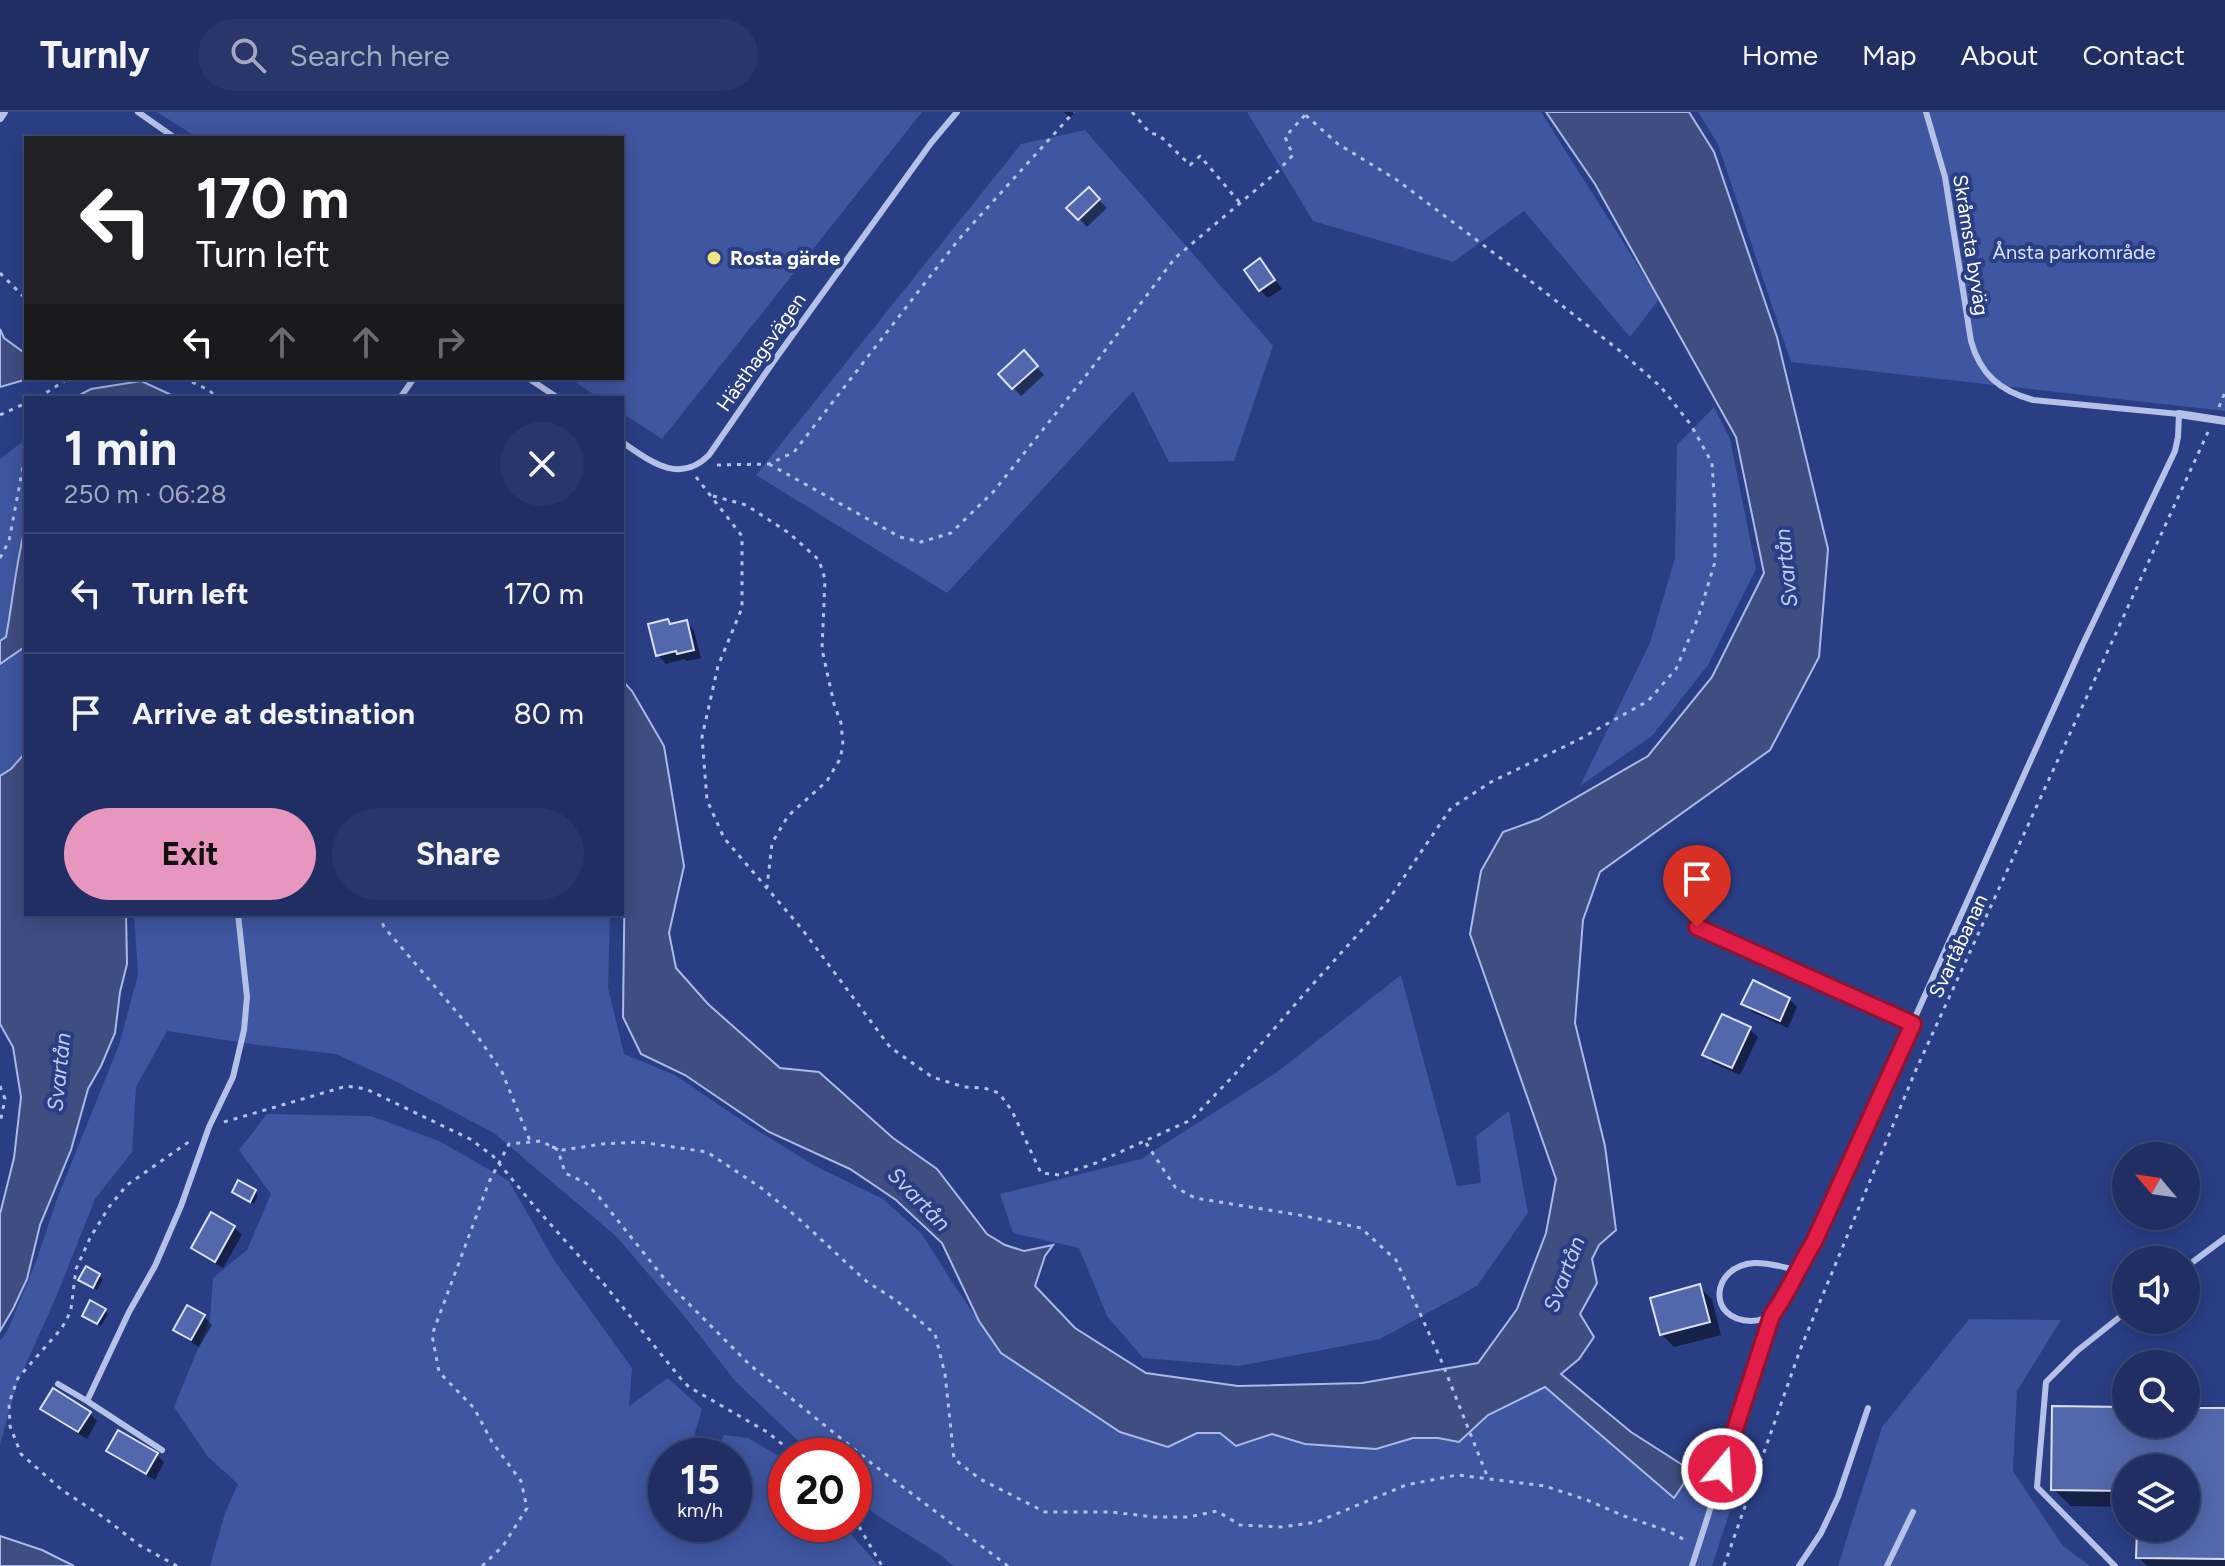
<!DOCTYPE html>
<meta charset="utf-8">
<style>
:root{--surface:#202e64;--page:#28366a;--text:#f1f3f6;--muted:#a2a8bf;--line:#3d4a78;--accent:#e797bd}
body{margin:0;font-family:Figtree,sans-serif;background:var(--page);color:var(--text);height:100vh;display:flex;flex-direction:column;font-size:30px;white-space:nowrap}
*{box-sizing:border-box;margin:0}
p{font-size:26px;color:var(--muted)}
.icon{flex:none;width:44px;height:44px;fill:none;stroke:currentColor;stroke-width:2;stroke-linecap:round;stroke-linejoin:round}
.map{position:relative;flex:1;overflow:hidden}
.panel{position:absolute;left:24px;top:284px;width:600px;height:520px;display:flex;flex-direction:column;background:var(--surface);border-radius:0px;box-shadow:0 4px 20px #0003,0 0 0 2px var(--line)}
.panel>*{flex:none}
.banner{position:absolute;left:24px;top:24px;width:600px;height:244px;border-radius:0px;box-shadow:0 4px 20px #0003,0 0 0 2px var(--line);background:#202124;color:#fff;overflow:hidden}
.needle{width:52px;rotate:299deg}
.buttons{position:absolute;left:2112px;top:1030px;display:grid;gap:16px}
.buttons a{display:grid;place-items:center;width:88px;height:88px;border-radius:50%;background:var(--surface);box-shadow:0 4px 20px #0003,0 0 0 2px var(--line);font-size:40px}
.speed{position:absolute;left:648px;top:1326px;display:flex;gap:16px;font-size:40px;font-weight:700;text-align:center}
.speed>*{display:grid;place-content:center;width:104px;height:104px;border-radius:50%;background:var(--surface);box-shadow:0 4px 20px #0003,0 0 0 2px var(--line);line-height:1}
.speed small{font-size:20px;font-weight:400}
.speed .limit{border:12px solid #d22;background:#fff;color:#111}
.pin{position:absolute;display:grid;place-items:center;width:68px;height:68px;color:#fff;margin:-82px -34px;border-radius:50% 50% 50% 0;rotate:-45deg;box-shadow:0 0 8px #0007}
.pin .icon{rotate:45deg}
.me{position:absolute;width:88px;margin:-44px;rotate:18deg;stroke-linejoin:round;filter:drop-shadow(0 0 6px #0008)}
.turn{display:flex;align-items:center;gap:28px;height:168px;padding:0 40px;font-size:36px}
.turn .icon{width:104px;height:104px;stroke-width:2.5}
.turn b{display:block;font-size:56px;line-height:68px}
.lanes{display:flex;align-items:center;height:76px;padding:0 40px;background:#0003;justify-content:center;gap:40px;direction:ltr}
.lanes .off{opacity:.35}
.round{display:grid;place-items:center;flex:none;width:84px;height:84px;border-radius:42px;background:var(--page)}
.summary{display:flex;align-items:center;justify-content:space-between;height:136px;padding:0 40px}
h1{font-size:48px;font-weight:700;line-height:60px}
.primary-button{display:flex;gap:16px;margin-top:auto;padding:16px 40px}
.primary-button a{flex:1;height:92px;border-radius:48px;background:var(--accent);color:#111;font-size:32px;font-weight:700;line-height:92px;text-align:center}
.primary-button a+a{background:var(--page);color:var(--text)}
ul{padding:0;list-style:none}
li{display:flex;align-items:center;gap:24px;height:120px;padding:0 40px;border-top:2px solid var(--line)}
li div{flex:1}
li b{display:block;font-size:30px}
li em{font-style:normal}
header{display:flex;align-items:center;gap:48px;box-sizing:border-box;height:112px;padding:0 40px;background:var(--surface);border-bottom:2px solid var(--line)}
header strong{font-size:38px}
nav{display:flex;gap:44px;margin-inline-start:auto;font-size:28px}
.search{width:560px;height:72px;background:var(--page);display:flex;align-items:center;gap:20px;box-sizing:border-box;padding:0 28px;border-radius:44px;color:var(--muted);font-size:30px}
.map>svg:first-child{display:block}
.green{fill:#3f56a1;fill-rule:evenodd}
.water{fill:#3f4d81;stroke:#aab9e7;stroke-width:2}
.shadow{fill:#0007}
.building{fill:#5368ac;stroke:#d9e0f6;stroke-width:2}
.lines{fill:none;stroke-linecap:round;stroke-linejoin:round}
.path{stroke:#b5c1e7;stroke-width:3;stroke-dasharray:4 6;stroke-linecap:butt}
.service{stroke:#b5c1e7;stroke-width:6}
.minor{stroke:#b5c1e7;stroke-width:8}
.route-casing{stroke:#92132f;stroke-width:20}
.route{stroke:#e11d48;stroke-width:14}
.poi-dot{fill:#ede57d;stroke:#2a3e85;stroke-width:3}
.labels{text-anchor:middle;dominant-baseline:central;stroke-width:8;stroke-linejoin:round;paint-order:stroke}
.street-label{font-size:20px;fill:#fff;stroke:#2a3e85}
.park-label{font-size:20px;fill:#d9e0f6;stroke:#2a3e85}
.poi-label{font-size:20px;font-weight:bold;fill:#fff;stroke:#2a3e85;text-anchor:start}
.water-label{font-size:22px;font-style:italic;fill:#c1ccee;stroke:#2a3e85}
</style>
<header>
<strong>Turnly</strong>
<div class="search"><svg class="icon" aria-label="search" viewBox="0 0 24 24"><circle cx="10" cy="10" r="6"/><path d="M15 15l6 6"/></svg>Search here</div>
<nav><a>Home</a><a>Map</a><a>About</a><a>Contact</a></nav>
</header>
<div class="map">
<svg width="2225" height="1454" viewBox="0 0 2225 1454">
<rect width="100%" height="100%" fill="#2a3e85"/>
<path class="green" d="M157 0H922L662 327 622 301V286H599L569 266H622V26H198Z
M1247 0H1541L1659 187 1630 225 1524 99 1453 150 1313 109Z
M1698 0H2225V299L1791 250 1718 32Z
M1085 18 1273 234 1234 349 1169 350 1133 279 947 481 756 363 1021 32Z
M1714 295 1730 327 1756 457 1708 553 1652 624 1580 674 1650 531 1675 446 1677 333Z
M26 327V412L19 436 13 489 6 526 0 529V347Z
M26 529V640L11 657 0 664V552L23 536Z
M134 802H610L608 876 624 942 675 963 750 1014 817 1055 883 1087 922 1122 952 1170 1001 1241 1120 1320 1168 1335 1197 1321H1220L1236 1334 1272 1322 1305 1332 1376 1337 1413 1326H1438L1459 1330 1488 1303 1545 1275 1675 1385 1692 1359H1739L1728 1405 1712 1454H953L942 1444 872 1400 854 1383V1344H814L736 1270 690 1211 617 1125 494 1021 395 969 336 942 258 933 167 919 136 975 132 1040 95 1087 57 1183 16 1274 0 1333V1229L7 1220 37 1147 57 1087 119 933 138 863Z
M1401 863 1457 1074 1481 1071 1476 1024 1509 999 1528 1101 1477 1174 1380 1227 1239 1254 1143 1246 1107 1204 1079 1136 1013 1121 1000 1082 1141 1047 1276 961Z
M267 1002 371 1004 439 1029 509 1069 554 1148 632 1256 629 1294 668 1266 702 1297 695 1321 693 1338 716 1342 724 1323 748 1326 786 1348V1412H842L879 1454H210L225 1401 238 1372 208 1345 174 1295 210 1207 213 1166 247 1138 271 1082 239 1038ZM734 1344V1412H666V1344Z
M1969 1207 2061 1208 2017 1279 2013 1359 2063 1434 2090 1454H1838L1882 1315Z"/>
<path class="water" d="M1546 0H1689L1714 40 1777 225 1828 437 1819 545 1770 638 1600 760 1583 808 1575 911 1605 1034 1616 1118 1599 1133 1592 1147 1597 1171 1580 1202 1594 1225 1579 1247 1561 1262 1631 1320 1692 1359 1674 1386 1545 1275 1488 1303 1459 1330 1438 1326H1413L1376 1337 1305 1332 1272 1322 1236 1334 1220 1321H1197L1168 1335 1120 1320 1001 1241 979 1209 942 1131 896 1088 850 1057 769 1020 685 963 641 942 623 905 625 747 622 733V568L632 579 664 634 684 754 669 821 676 856 708 892 780 956 819 960 893 1026 937 1057 987 1122 1005 1133 1024 1139 1053 1133 1045 1144 1035 1174 1075 1216 1146 1261 1238 1274 1362 1271 1478 1251 1517 1197 1546 1121 1556 1067 1470 822 1481 759 1503 720 1539 707 1648 644 1712 565 1764 461 1736 325 1595 72Z
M0 217 4 226 26 242V266H31L0 275Z
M141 269 178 286H74L91 277Z
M26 412V529L23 536 0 552V529L6 525C13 488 16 449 26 412Z
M26 640V802H126L127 852 120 880 115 921 101 954 88 977 71 1038 40 1113 27 1167 13 1197 0 1219V1102L14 1046 21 985 13 935 0 912V664L11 657Z
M0 1424 42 1438 74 1454H0Z"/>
<path class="shadow" d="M1064 0H1075L1070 6Z
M1089 78 1107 96 1087 115 1069 96Z
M1260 149 1282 177 1268 186 1260 178Z
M1024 241 1044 263 1021 284 1001 262Z
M667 509 672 514 686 510 694 518 701 546 687 549 684 547 666 552 658 543Z
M1789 887 1797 895 1788 916 1752 900 1744 892Z
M1749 917 1758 925 1740 963 1713 951 1704 942Z
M255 1080 258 1083 254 1092 238 1083Z
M234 1115 242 1123 223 1156 202 1144 194 1136Z
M99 1164 103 1167 97 1178 84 1171Z
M1699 1175 1712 1187 1721 1223 1674 1235 1661 1222Z
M104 1198 108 1202 101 1214 88 1207Z
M204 1205 212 1213 199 1235 183 1225 175 1217Z
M43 1297 89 1301 97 1309 87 1327 51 1305Z
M2126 1297V1312H2186V1298H2225V1454H2147L2138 1445 2139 1416H2186V1356H2126V1395L2071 1394 2053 1377Z
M108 1339 156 1342 164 1350 155 1368 117 1347Z"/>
<path class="building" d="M1089 75 1100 87 1078 108 1066 96Z
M1260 146 1275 168 1259 179 1244 158Z
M1024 238 1038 254 1012 277 998 262Z
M668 507 670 512 687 508 694 538 677 542 676 539 656 544 648 512Z
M1753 868 1790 886 1780 909 1741 892Z
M1722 902 1751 915 1732 956 1702 943Z
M238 1068 256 1078 250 1090 232 1080Z
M211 1100 235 1114 215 1150 191 1136Z
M86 1154 100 1162 93 1176 78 1168Z
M1700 1172 1710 1210 1660 1223 1650 1186Z
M90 1188 106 1197 97 1212 82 1204Z
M187 1193 205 1203 191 1228 173 1218Z
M53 1276 91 1300 78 1320 40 1297Z
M2052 1294 2126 1295V1312H2186V1296H2225V1447L2136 1446 2137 1416H2186V1356H2126V1379L2051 1378Z
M118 1318 158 1341 146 1362 106 1339Z"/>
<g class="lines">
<path class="path" d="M1132 0 1150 21 1159 23 1190 53 1200 44 1240 91
M0 161 26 187
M183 266 209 278 217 286
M38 286 69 266
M2219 295 2225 280
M0 303 26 291
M769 352 900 425 921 430 951 421 994 379 1088 261 1175 146 1277 60 1293 43 1285 25 1305 3
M717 353 769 352 794 340 959 127 1074 0
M696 365 742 424V496L718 554 702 625 707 688 724 726 802 817 890 935 932 965 964 975 984 976 999 981 1012 999 1041 1061 1060 1063 1096 1051 1191 1008 1235 962 1305 881 1387 790 1451 696 1491 670 1578 628 1648 589 1676 557 1698 506 1715 450V397L1712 351 1691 313 1661 275 1620 239 1523 163 1397 68 1338 32 1302 0
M713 384 746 393 789 421 819 448 825 467 822 537 834 592 841 611 843 633 840 647 827 669 788 704 772 731 767 775
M0 446 9 429 26 339
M379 802 384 815 478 925 502 960 530 1029
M0 974 5 987 0 1011
M224 1010 347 974 366 977 470 1027 493 1044 535 1095 604 1172 682 1268 689 1275 767 1320 797 1344
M1146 1031 1175 1075 1195 1086 1305 1104 1361 1116 1396 1148 1441 1248 1488 1366
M552 1035 563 1038 602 1032 640 1030 707 1040 760 1075 798 1106 866 1169 897 1189 935 1222 945 1262 954 1347 980 1367 1045 1400H1112L1153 1405H1189L1217 1399 1240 1413 1282 1415 1317 1410 1406 1373 1457 1363 1545 1374 1587 1388 1624 1404 1668 1419 1687 1429
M854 1406 882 1454
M177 1454 139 1433 106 1407 62 1378 21 1342 10 1314 9 1291 18 1266 61 1217 67 1207 71 1197 76 1157 90 1126 109 1095 127 1073 190 1029
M482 1454 503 1434 527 1396 521 1369 492 1330 474 1296 439 1260 432 1223 489 1070 509 1032 541 1029 558 1038 565 1061 586 1071 599 1085 667 1170 750 1253 875 1354 1008 1454
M1724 1454 1800 1238 1915 960 2208 320"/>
<path class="service" d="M138 0 175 26
M528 266 558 286
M400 286 414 266
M622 330C650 349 679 373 709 343L776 246 931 31 957 0
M1697 815 1913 912
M2186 1155 2225 1126
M1796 1158C1783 1155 1767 1150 1754 1151 1711 1154 1706 1208 1751 1209 1759 1209 1768 1206 1773 1200 1785 1188 1789 1171 1797 1157 1802 1148 1808 1139 1814 1130L2082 534 2175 339 2178 325 2179 302 2033 288C2000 279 1980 262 1971 229L1945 65 1926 0
M58 1272 87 1289 162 1338
M87 1289 129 1200 155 1154 181 1094 209 1015 233 965 244 918 247 885 238 802
M1692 1454 1772 1203
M1799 1454 1821 1421 1838 1385 1868 1296
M1887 1454 1913 1400
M2115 1454 2037 1375 2046 1270 2077 1239 2126 1200"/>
<path class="minor" d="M0 6 4 0
M2179 302 2225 309"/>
</g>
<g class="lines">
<defs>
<path id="route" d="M1697 815 1913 912 1814 1130C1799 1154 1788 1181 1772 1203L1722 1357"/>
</defs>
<use href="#route" class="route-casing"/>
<use href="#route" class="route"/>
</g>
<circle class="poi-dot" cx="714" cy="146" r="8"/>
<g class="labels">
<g class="street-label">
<text transform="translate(1971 133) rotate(81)">Skråmsta byväg</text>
<text transform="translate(761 240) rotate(-55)">Hästhagsvägen</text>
<text transform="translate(1958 834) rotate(-65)">Svartåbanan</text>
</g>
<g class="park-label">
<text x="2074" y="140">Ånsta parkområde</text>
</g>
<g class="poi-label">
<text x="730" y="146">Rosta gärde</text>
</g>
<g class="water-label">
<text transform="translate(1786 456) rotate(-96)">Svartån</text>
<text transform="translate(59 960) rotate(-84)">Svartån</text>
<text transform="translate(919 1087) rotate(46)">Svartån</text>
<text transform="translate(1564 1162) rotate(-69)">Svartån</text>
</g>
</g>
</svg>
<div class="buttons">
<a><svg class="needle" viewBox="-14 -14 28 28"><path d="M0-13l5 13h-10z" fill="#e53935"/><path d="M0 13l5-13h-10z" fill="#a2a8bf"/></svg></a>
<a><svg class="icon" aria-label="sound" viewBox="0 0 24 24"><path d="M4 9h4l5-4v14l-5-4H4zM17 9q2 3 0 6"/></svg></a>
<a><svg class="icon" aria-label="search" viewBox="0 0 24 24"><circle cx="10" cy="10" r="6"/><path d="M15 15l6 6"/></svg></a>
<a><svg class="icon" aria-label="layers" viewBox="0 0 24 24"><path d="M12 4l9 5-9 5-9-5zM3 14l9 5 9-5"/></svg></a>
</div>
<div class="speed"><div>15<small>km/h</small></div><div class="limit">20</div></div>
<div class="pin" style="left:1697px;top:815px;background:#d93025"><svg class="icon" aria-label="arrive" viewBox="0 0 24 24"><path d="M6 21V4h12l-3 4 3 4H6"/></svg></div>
<svg class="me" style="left:1722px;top:1357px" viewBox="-20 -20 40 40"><circle r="17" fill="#e11d48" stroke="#fff" stroke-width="3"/><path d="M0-11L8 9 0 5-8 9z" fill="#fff"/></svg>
<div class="banner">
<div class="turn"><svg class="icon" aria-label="left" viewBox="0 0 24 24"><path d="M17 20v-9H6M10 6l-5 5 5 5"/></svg><div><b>170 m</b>Turn left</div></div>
<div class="lanes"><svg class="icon" aria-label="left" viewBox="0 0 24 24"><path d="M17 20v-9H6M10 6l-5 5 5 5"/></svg><svg class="icon off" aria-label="ahead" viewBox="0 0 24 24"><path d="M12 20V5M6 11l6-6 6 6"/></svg><svg class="icon off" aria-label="ahead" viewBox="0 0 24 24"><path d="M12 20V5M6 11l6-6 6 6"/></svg><svg class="icon off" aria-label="right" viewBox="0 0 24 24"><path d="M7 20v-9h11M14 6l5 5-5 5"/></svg></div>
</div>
<section class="panel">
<div class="summary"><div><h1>1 min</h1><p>250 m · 06:28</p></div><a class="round"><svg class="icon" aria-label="close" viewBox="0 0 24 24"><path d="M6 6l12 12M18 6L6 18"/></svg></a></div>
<ul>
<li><svg class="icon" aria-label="left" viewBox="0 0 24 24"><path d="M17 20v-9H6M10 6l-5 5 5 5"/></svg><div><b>Turn left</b></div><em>170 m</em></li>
<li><svg class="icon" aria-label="arrive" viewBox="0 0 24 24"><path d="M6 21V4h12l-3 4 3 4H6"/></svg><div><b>Arrive at destination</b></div><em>80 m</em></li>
</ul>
<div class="primary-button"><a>Exit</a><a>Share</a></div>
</section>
</div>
